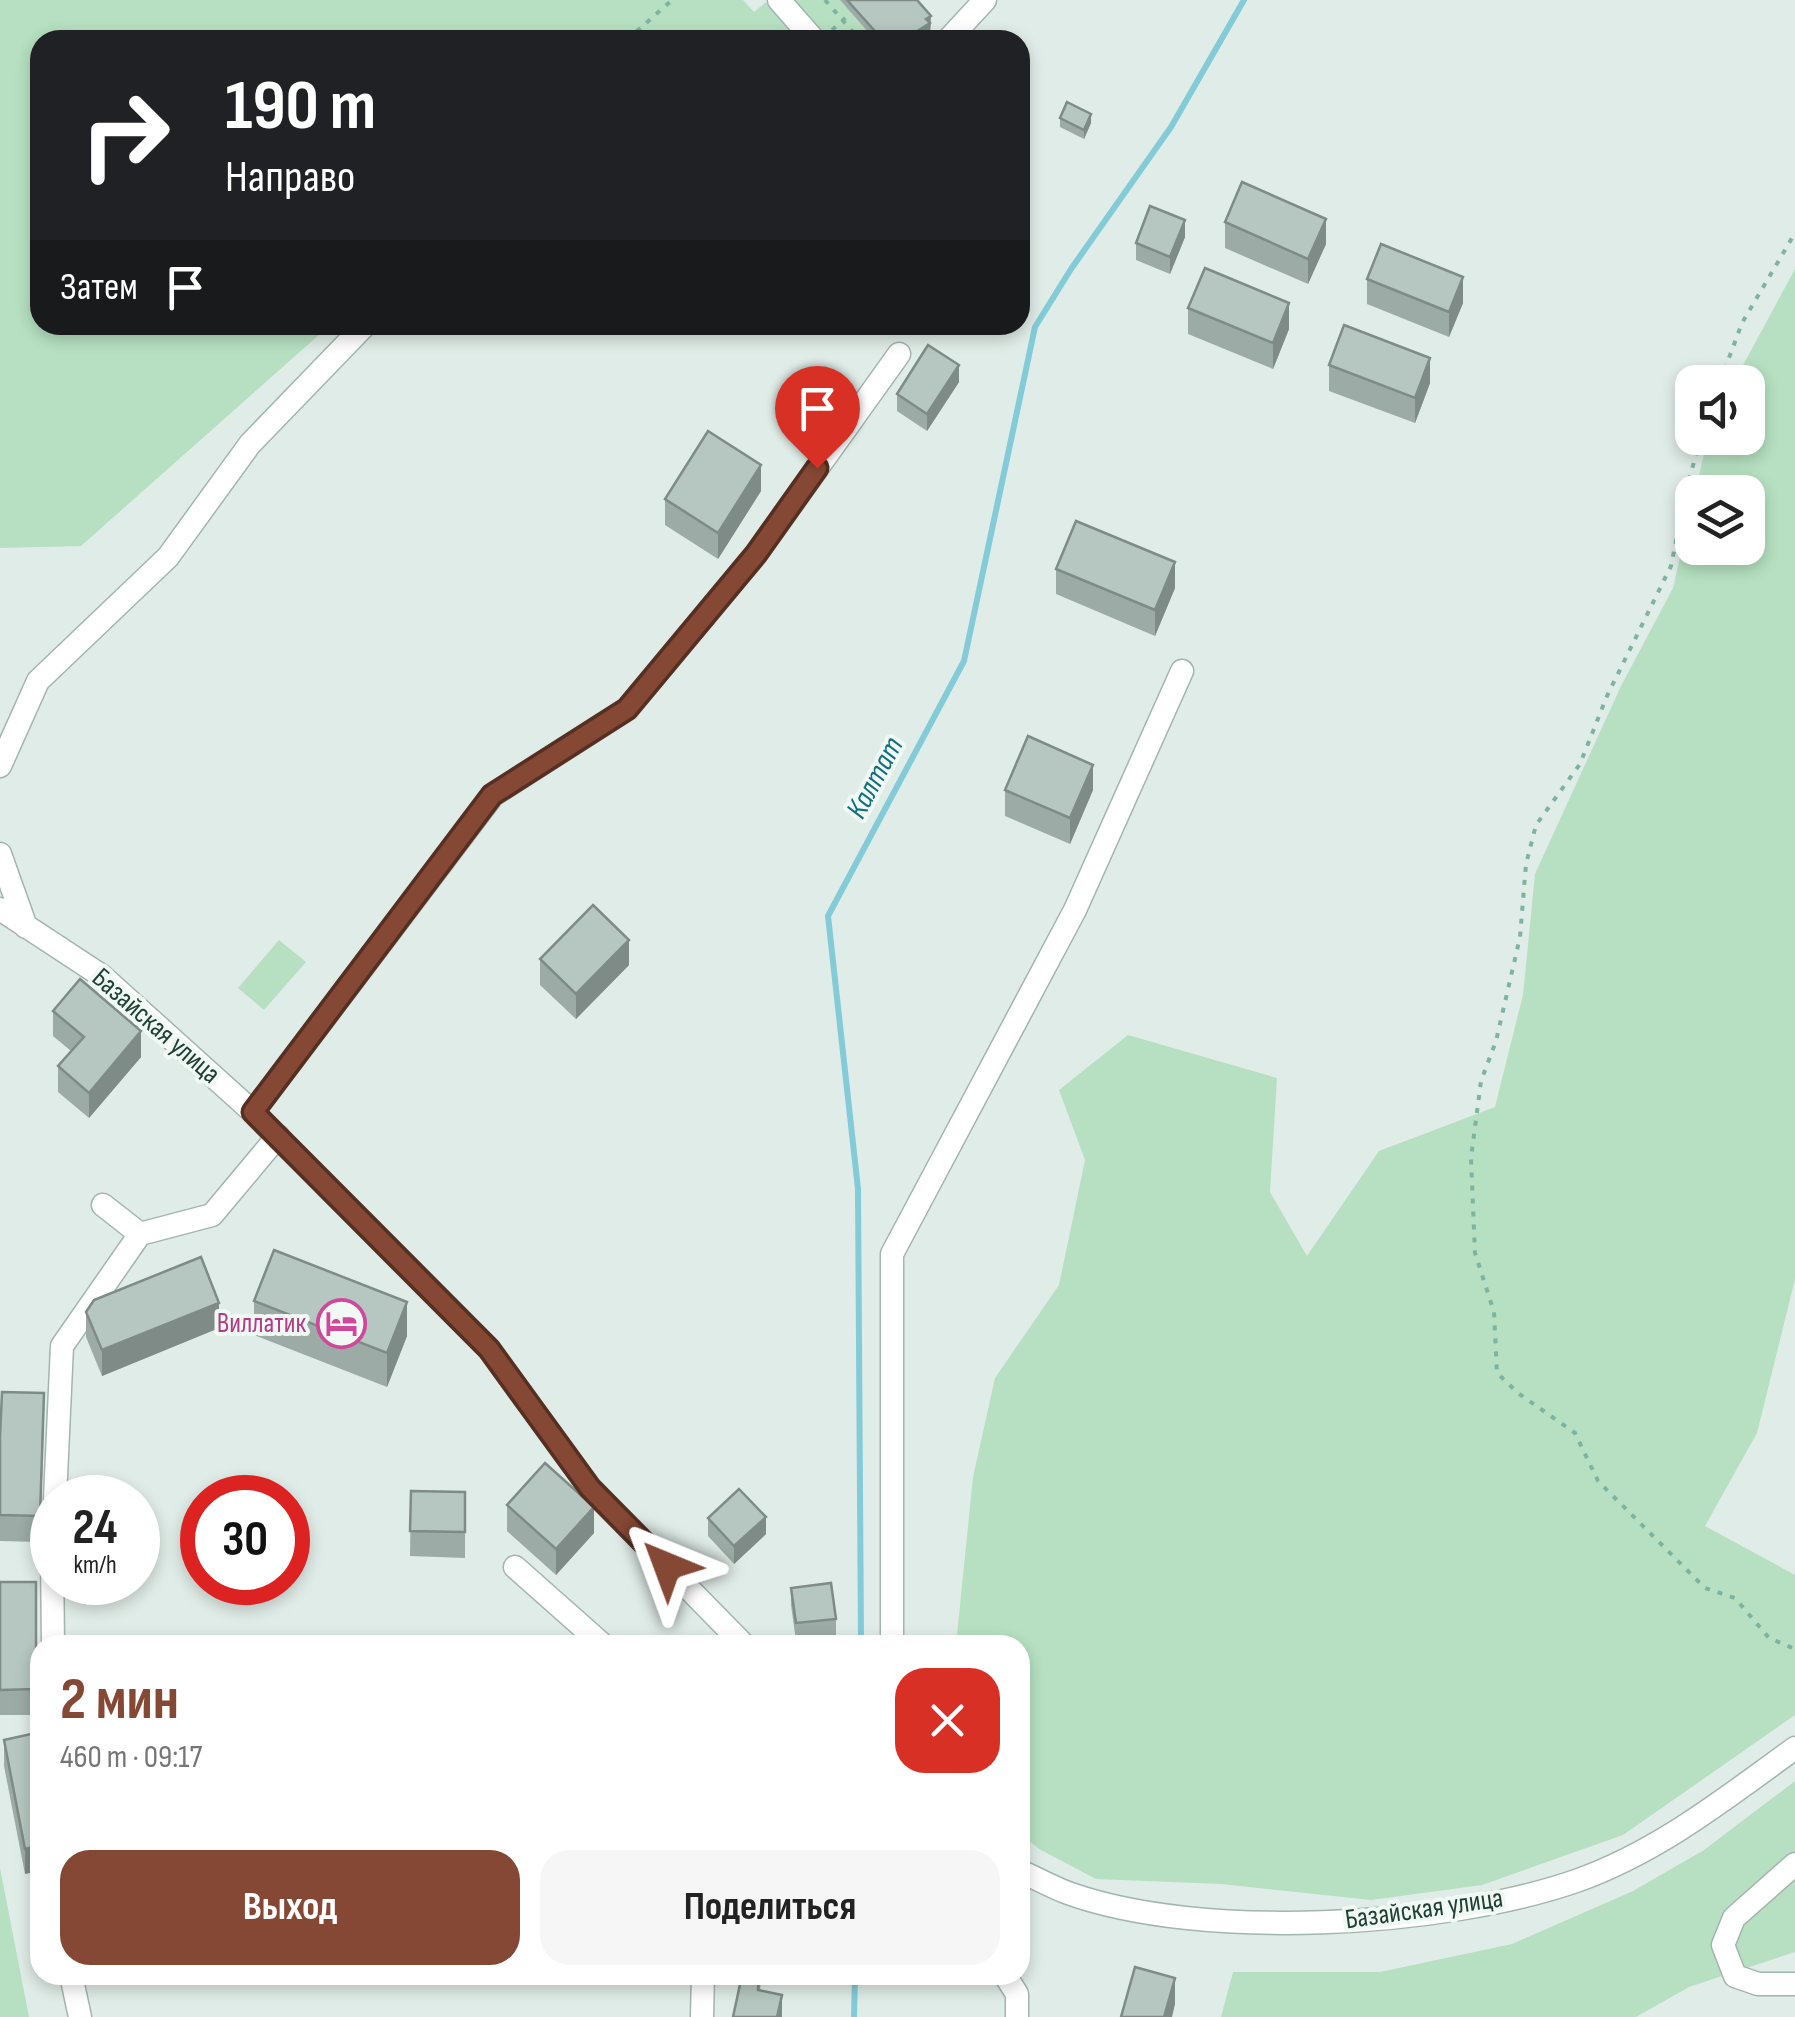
<!DOCTYPE html>
<html lang="ru">
<meta charset="utf-8">
<style>
:root{--surface:#fff;--page:#f6f6f6;--text:#222;--muted:#767676;--accent:#854834}
body{margin:0;font-family:"Sofia Sans Condensed",sans-serif;background:var(--page);color:var(--text);height:100vh;display:flex;flex-direction:column;font-size:38px;white-space:nowrap}
*{box-sizing:border-box;margin:0}
p{font-size:32px;color:var(--muted)}
.icon{flex:none;width:55px;height:55px;fill:none;stroke:currentColor;stroke-width:2;stroke-linecap:round;stroke-linejoin:round}
.map{position:relative;flex:1;overflow:hidden}
.details{position:absolute;left:30px;top:1635px;width:1000px;height:350px;display:flex;flex-direction:column;background:var(--surface);border-radius:30px;box-shadow:0 5px 15px #0003}
.details>*{flex:none}
.hud{position:absolute;left:30px;top:30px;width:1000px;height:305px;border-radius:30px;box-shadow:0 5px 15px #0003;background:#202124;color:#fff;overflow:hidden}
.fabs{position:absolute;left:1675px;top:365px;display:grid;gap:20px}
.fabs a{display:grid;place-items:center;width:90px;height:90px;border-radius:20px;background:var(--surface);box-shadow:0 5px 15px #0003;font-size:50px}
.speed{position:absolute;left:30px;top:1475px;display:flex;gap:20px;font-size:50px;font-weight:700;text-align:center}
.speed>*{display:grid;place-content:center;width:130px;height:130px;border-radius:50%;background:var(--surface);box-shadow:0 5px 15px #0003;line-height:1}
.speed small{font-size:25px;font-weight:400}
.speed .limit{border:15px solid #d22;background:#fff;color:#111}
.pin{position:absolute;display:grid;place-items:center;width:85px;height:85px;color:#fff;margin:-102px -42px;border-radius:50% 50% 50% 0;rotate:-45deg;box-shadow:0 0 10px #0007}
.pin .icon{rotate:45deg}
.me{position:absolute;width:110px;margin:-55px;rotate:316deg;stroke-linejoin:round;filter:drop-shadow(0 0 8px #0008)}
.turn{display:flex;align-items:center;gap:35px;height:210px;padding:0 30px;font-size:45px}
.turn .icon{width:130px;height:130px;stroke-width:2.5}
.turn b{display:block;font-size:70px;line-height:85px}
.then{display:flex;align-items:center;height:95px;padding:0 30px;background:#0003;gap:20px;font-size:38px}
.round{display:grid;place-items:center;flex:none;width:105px;height:105px;border-radius:30px;background:var(--page)}
.summary{display:flex;align-items:center;justify-content:space-between;height:170px;padding:0 30px}
h1{font-size:60px;font-weight:700;line-height:75px;color:var(--accent)}
.action{display:flex;gap:20px;margin-top:auto;padding:20px 30px}
.action a{flex:1;height:115px;border-radius:30px;background:var(--accent);color:#fff;font-size:40px;font-weight:700;line-height:115px;text-align:center}
.action a+a{background:var(--page);color:var(--text)}
.map>svg:first-child{display:block}
.green{fill:#b6e0c1}
.lines{fill:none;stroke-linecap:round;stroke-linejoin:round}
.stream{stroke:#82cbd7;stroke-width:6}
.minor-casing{stroke:#a2b5ae;stroke-width:25}
.path{stroke:#7db3a2;stroke-width:4;stroke-dasharray:5 8;stroke-linecap:butt}
.minor{stroke:#fff;stroke-width:22}
.wall{fill:#9caba5}
.shaded-wall{fill:#7f8b86}
.building{fill:#b5c7c0;stroke:#7f8b86;stroke-width:2.5}
.route-casing{stroke:#562f22;stroke-width:25}
.route{stroke:#854834;stroke-width:18}
.labels{text-anchor:middle;dominant-baseline:central;stroke-width:8;stroke-linejoin:round;paint-order:stroke}
.street-label{font-size:28px;fill:#1f3f36;stroke:#f1f9f5}
.hotel-label{font-size:28px;fill:#b23c85;stroke:#f1f9f5;text-anchor:end}
.water-label{font-size:30px;font-style:italic;fill:#136f80;stroke:#f1f9f5}
</style>
<div class="map">
<svg width="1795" height="2017" viewBox="0 0 1795 2017">
<rect width="100%" height="100%" fill="#e0ece7"/>
<path class="green" d="M0 0H743L754 12 766 2 799 40H40V325H330L81 546 0 548Z
M794 0H840L875 40H829Z
M1795 269V1279L1757 1433 1705 1526 1795 1575V1715L1623 1835 1482 1885 1371 1900 1221 1884 1096 1879 1039 1849 1020 1833V1645H956L973 1477 995 1378 1059 1285 1085 1160 1059 1090 1128 1035 1277 1078 1270 1192 1307 1256 1379 1151 1495 1107 1523 995 1535 874 1621 686 1673 588 1692 504V548H1748V492H1695L1708 438H1748V382H1734Z
M279 940 306 962 264 1010 238 988Z
M1795 1781V1952L1689 1987 1636 2017H1221L1233 1972H1380L1512 1944 1633 1891 1704 1850Z
M0 1868 29 2017H0Z"/>
<g class="lines">
<path class="stream" d="M861 1645 858 1189 828 916 964 661 1035 327 1071 269 1171 127 1244 0
M854 2017 855 1975"/>
<defs>
<path id="minor" d="M779 0 814 40
M948 40 985 0
M0 766 38 681 168 557 250 444 365 325
M0 854 26 927
M0 909 102 976 253 1112 489 1349 590 1488 744 1645
M253 1112 493 795 627 709 756 554 899 354
M103 1205 140 1234
M55 1498 62 1346 140 1234 212 1215 278 1136
M52 1557 53 1645
M515 1567 603 1645
M892 1645V1254L1075 910 1182 671
M1795 1864 1734 1918 1723 1945 1735 1976 1758 1984H1795
M1020 1871C1036 1878 1052 1887 1068 1893 1202 1941 1443 1927 1576 1881 1658 1852 1726 1798 1795 1748
M71 1975 80 2017
M1005 1975 1017 1994V2017
M702 2017 703 1975"/>
</defs>
<use href="#minor" class="minor-casing"/>
<path class="path" d="M825 0 860 40
M832 30 851 13
M590 34 595 40
M627 40 672 0
M1720 382 1742 323 1795 233
M1701 438 1687 486 1671 566 1607 696 1580 764 1536 825 1526 864 1520 937 1496 1041 1481 1081 1471 1158 1475 1253 1494 1312 1497 1373 1518 1393 1575 1433 1598 1481 1705 1588 1735 1598 1769 1638 1795 1649"/>
<use href="#minor" class="minor"/>
</g>
<path class="wall" d="M840 0H917L931 24 930 32 917 40H875Z
M1060 118 1091 123 1084 139 1060 127Z
M1225 222 1326 244 1308 284 1225 248Z
M1185 237 1170 274 1136 260V243Z
M1367 279 1463 303 1449 337 1367 304Z
M1188 308 1289 329 1273 369 1188 334Z
M1329 365 1430 383 1415 423 1329 391Z
M959 382 927 431 897 411V394Z
M761 491 718 559 665 525V499Z
M1056 569 1175 588 1155 636 1056 594Z
M1005 790H1093L1070 844 1005 816Z
M540 959 629 965 576 1019 540 985Z
M53 1011 141 1057 89 1118 58 1092V1066L71 1051 53 1036Z
M254 1301 407 1336 387 1387 254 1335Z
M86 1312 219 1328 102 1376 86 1337Z
M44 1419 40 1542 0 1541V1437Z
M411 1491 465 1492V1558L410 1556Z
M507 1505 594 1533 556 1575 507 1531Z
M708 1518 766 1534 734 1564 708 1536Z
M0 1582H36V1715H0Z
M791 1588 836 1619V1636L796 1641 791 1605Z
M40 1732 25 1874 4 1766V1740Z
M718 1975H762L760 1990 782 2017 740 1985 718 1983Z"/>
<path class="shaded-wall" d="M931 16 930 32 917 40H903Z
M1091 114V123L1084 139V130Z
M1326 219V244L1308 284V259Z
M1185 220V237L1170 274V257Z
M1463 277V303L1449 337V312Z
M1289 303V329L1273 369V343Z
M1430 358V383L1415 423V398Z
M959 365V382L927 431V414Z
M761 465V491L718 559V533Z
M1175 562V588L1155 636V610Z
M1093 765V790L1070 844V818Z
M629 940V965L576 1019V994Z
M141 1031V1057L89 1118V1093Z
M407 1302V1336L387 1387V1353Z
M219 1303V1328L102 1376V1350Z
M594 1507V1533L556 1575V1549Z
M766 1517V1534L734 1564V1546Z
M40 1845V1871L25 1874V1849Z
M1175 1978V2004L1172 2017H1164Z
M782 1995V2017H777Z"/>
<path class="building" d="M847 0H917L931 16 926 19 930 23 903 40H883Z
M1067 102 1091 114 1084 130 1060 118Z
M1242 182 1326 219 1308 259 1225 222Z
M1150 206 1185 220 1170 257 1136 243Z
M1381 244 1463 277 1449 312 1367 279Z
M1205 268 1289 303 1273 343 1188 308Z
M1344 325 1430 358 1415 398 1329 365Z
M928 345 959 365 927 414 897 394Z
M708 431 761 465 718 533 665 499Z
M1076 521 1175 562 1155 610 1056 569Z
M1028 736 1093 765 1070 818 1005 790Z
M593 905 629 940 576 994 540 959Z
M80 979 141 1031 89 1093 58 1066 84 1037 53 1011Z
M274 1250 407 1302 387 1353 254 1301Z
M201 1257 219 1303 102 1350 86 1312 94 1300Z
M2 1392 44 1393 40 1516 0 1515V1437Z
M545 1463 594 1507 556 1549 507 1505Z
M739 1489 766 1517 734 1546 708 1518Z
M411 1491 465 1492V1532L410 1531Z
M0 1582H36V1689L0 1690Z
M831 1583 836 1619 796 1623 791 1588Z
M40 1732V1845L25 1849 4 1740Z
M1135 1967 1175 1978 1164 2017H1121Z
M742 1975H759L758 1990 782 1995 777 2017H733Z"/>
<g class="lines">
<defs>
<path id="route" d="M667 1566 590 1488 489 1349 253 1112 492 795 627 709 756 554 817 468"/>
</defs>
<use href="#route" class="route-casing"/>
<use href="#route" class="route"/>
</g>
<defs>
<symbol id="hotel-ring" viewBox="-11 -11 22 22"><circle r="9.5" fill="#f1f9f5" stroke="#d1479c" stroke-width="1.5"/><path d="M-6-4.5h1.5V1H6V5H4.5V3h-9V5H-6ZM-4 0a1.8 1.8 0 1 1 3.6 0ZM.5 0V-2.5h3Q6-2.5 6 0Z" fill="#d1479c"/></symbol>
</defs>
<g fill-rule="evenodd">
<use href="#hotel-ring" x="314" y="1296" width="55" height="55"/>
</g>
<g class="labels">
<g class="street-label">
<text transform="translate(156 1026) rotate(41)">Базайская улица</text>
<text transform="translate(1424 1909) rotate(-8)">Базайская улица</text>
</g>
<g class="hotel-label">
<text x="306" y="1323">Виллатик</text>
</g>
<g class="water-label">
<text transform="translate(875 778) rotate(-62)">Калтат</text>
</g>
</g>
</svg>
<div class="fabs">
<a><svg class="icon" aria-label="sound" viewBox="0 0 24 24"><path d="M4 9h4l5-4v14l-5-4H4zM17 9q2 3 0 6"/></svg></a>
<a><svg class="icon" aria-label="layers" viewBox="0 0 24 24"><path d="M12 4l9 5-9 5-9-5zM3 14l9 5 9-5"/></svg></a>
</div>
<div class="speed"><div>24<small>km/h</small></div><div class="limit">30</div></div>
<div class="pin" style="left:817px;top:468px;background:#d93025"><svg class="icon" aria-label="arrive" viewBox="0 0 24 24"><path d="M6 21V4h12l-3 4 3 4H6"/></svg></div>
<svg class="me" style="left:667px;top:1566px" viewBox="-20 -20 40 40"><path d="M0-17L14 15 0 8-14 15z" fill="#854834" stroke="#fff" stroke-width="4"/></svg>
<div class="hud">
<div class="turn"><svg class="icon" aria-label="right" viewBox="0 0 24 24"><path d="M7 20v-9h11M14 6l5 5-5 5"/></svg><div><b>190 m</b>Направо</div></div>
<div class="then">Затем<svg class="icon" aria-label="arrive" viewBox="0 0 24 24"><path d="M6 21V4h12l-3 4 3 4H6"/></svg></div>
</div>
<section class="details">
<div class="summary"><div><h1>2 мин</h1><p>460 m · 09:17</p></div><a class="round" style="background:#d93025;color:#fff"><svg class="icon" aria-label="close" viewBox="0 0 24 24"><path d="M6 6l12 12M18 6L6 18"/></svg></a></div>
<div class="action"><a>Выход</a><a>Поделиться</a></div>
</section>
</div>
